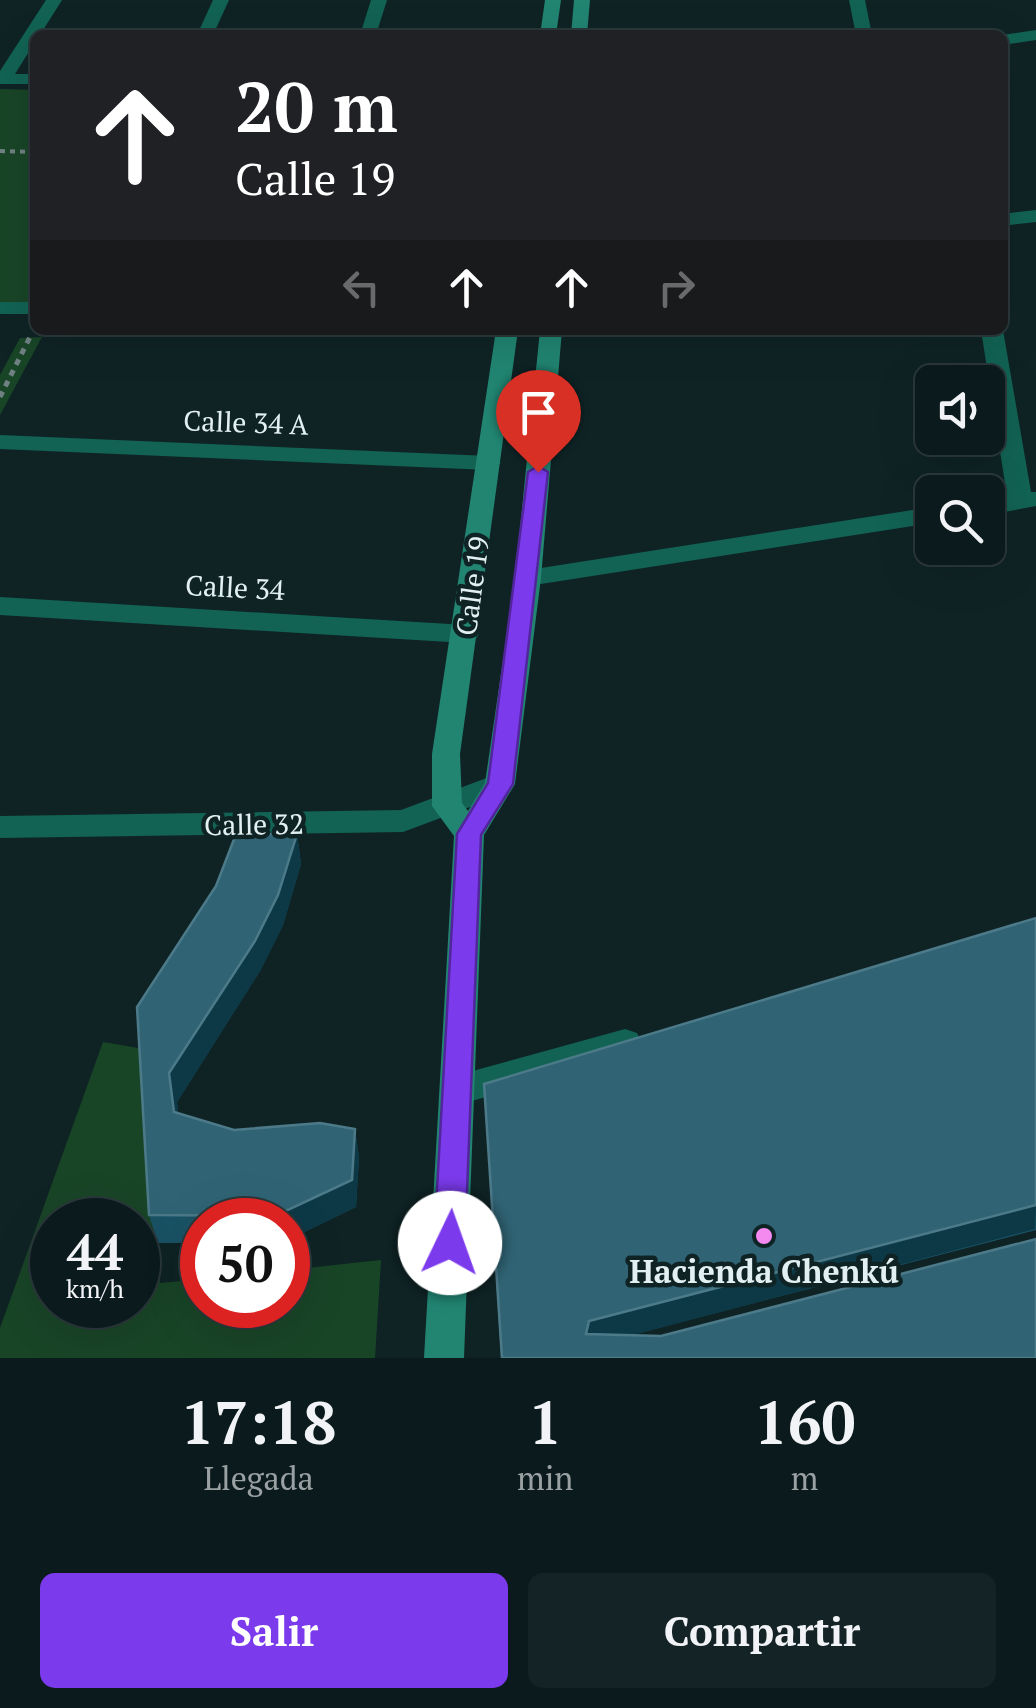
<!DOCTYPE html>
<html lang="es">
<meta charset="utf-8">
<style>
:root{--surface:#0b1a1c;--page:#142325;--text:#f1f3f6;--muted:#9aa1a3;--line:#2b383b;--accent:#7c3aed}
body{margin:0;font-family:"PT Serif",serif;background:var(--page);color:var(--text);height:100vh;display:flex;flex-direction:column;font-size:38px;white-space:nowrap}
*{box-sizing:border-box;margin:0}
p{font-size:32px;color:var(--muted)}
.icon{flex:none;width:55px;height:55px;fill:none;stroke:currentColor;stroke-width:2;stroke-linecap:round;stroke-linejoin:round}
.map{position:relative;height:1358px;overflow:hidden}
.drawer{display:flex;flex-direction:column;background:var(--surface);flex:1}
.drawer>*{flex:none}
.hud{position:absolute;left:30px;top:30px;width:978px;height:305px;border-radius:15px;box-shadow:0 10px 40px #0002,0 0 0 2px var(--line);background:#202124;color:#fff;overflow:hidden}
.tools{position:absolute;left:915px;top:365px;display:grid;gap:20px}
.tools a{display:grid;place-items:center;width:90px;height:90px;border-radius:15px;background:var(--surface);box-shadow:0 10px 40px #0002,0 0 0 2px var(--line);font-size:50px}
.speed{position:absolute;left:30px;top:1198px;display:flex;gap:20px;font-size:50px;font-weight:700;text-align:center}
.speed>*{display:grid;place-content:center;width:130px;height:130px;border-radius:50%;background:var(--surface);box-shadow:0 10px 40px #0002,0 0 0 2px var(--line);line-height:1}
.speed small{font-size:25px;font-weight:400}
.speed .limit{border:15px solid #d22;background:#fff;color:#111}
.pin{position:absolute;display:grid;place-items:center;width:85px;height:85px;color:#fff;margin:-102px -42px;border-radius:50% 50% 50% 0;rotate:-45deg;box-shadow:0 0 10px #0007}
.pin .icon{rotate:45deg}
.me{position:absolute;width:110px;margin:-55px;rotate:3deg;stroke-linejoin:round;filter:drop-shadow(0 0 8px #0008)}
.turn{display:flex;align-items:center;gap:35px;height:210px;padding:0 40px;font-size:45px}
.turn .icon{width:130px;height:130px;stroke-width:2.5}
.turn b{display:block;font-size:70px;line-height:85px}
.lanes{display:flex;align-items:center;height:95px;padding:0 40px;background:#0003;justify-content:center;gap:50px;direction:ltr}
.lanes .off{opacity:.35}
.eta{display:flex;justify-content:space-evenly;align-items:center;height:170px;text-align:center}
.eta b{font-size:60px;font-weight:700;line-height:70px}
.cta{display:flex;gap:20px;margin-top:auto;padding:20px 40px}
.cta a{flex:1;height:115px;border-radius:15px;background:var(--accent);color:#fff;font-size:40px;font-weight:700;line-height:115px;text-align:center}
.cta a+a{background:var(--page);color:var(--text)}
.map>svg:first-child{display:block}
.green{fill:#194527;fill-rule:evenodd}
.lines{fill:none;stroke-linecap:round;stroke-linejoin:round}
.path-far1{stroke:#708183;stroke-width:4;stroke-dasharray:5 5;stroke-linecap:butt}
.path{stroke:#708183;stroke-width:5;stroke-dasharray:6 6;stroke-linecap:butt}
.minor{fill:#126354;fill-rule:evenodd}
.secondary{fill:#218572;fill-rule:evenodd}
.wall{fill:#1a5366}
.shaded-wall{fill:#0d3946}
.building{fill:#306475;stroke:#4c7a89;stroke-width:2.5}
.route{fill:#7c3aed;stroke:#51269a;stroke-width:2.5}
.poi-dot{fill:#f489f0;stroke:#0f2325;stroke-width:4}
.labels{text-anchor:middle;dominant-baseline:central;stroke-width:9;stroke-linejoin:round;paint-order:stroke}
.street-label{font-size:28px;fill:#e3f0f1;stroke:#0f2325}
.near-poi-label{font-size:32px;font-weight:bold;fill:#e3f0f1;stroke:#0f2325}
</style>
<div class="map">
<svg width="1036" height="1358" viewBox="0 0 1036 1358">
<rect width="100%" height="100%" fill="#0f2325"/>
<path class="green" d="M0 89 35 90V306H0Z
M42 337 0 415V375L20 338Z
M103 1042 150 1050 160 1283 202 1279V1305H288V1270L381 1260 375 1358H0V1328ZM52 1220H138V1305H52Z"/>
<g class="lines">
<path class="path-far1" d="M0 151 35 152"/>
<path class="path" d="M0 397 32 333"/>
<path class="minor" d="M46 0H62L40 35H35V42L15 74H35V84H0V71Z
M213 0H229L213 35H197Z
M371 0H387L376 35H360Z
M849 0H865L872 35H856Z
M1036 30V40L1002 45V35Z
M1036 210V222L1002 226V214Z
M0 302H35V314H0Z
M981 330H1003L1031 492H1036V506L988 515V500L1007 496Z
M0 435 489 456 501 463 489 470 0 449Z
M932 507V523L528 586 515 578 528 570Z
M0 597 466 625 475 628 479 634 475 640 466 643 0 615Z
M500 773 510 776 515 784 510 792 403 832 0 838V816L401 810Z
M625 1029 637 1033 642 1043 637 1053 625 1057 458 1105 446 1101 441 1090 446 1079 458 1075Z"/>
<path class="secondary" d="M545 0H561L556 35H540Z
M574 0H590L587 35H571Z
M496 330H518L460 754 462 803 468 811 485 783 515 578 540 330H562L541 578 515 784 484 835 464 1358H424L454 836 432 806V754Z"/>
</g>
<path class="wall" d="M297 834 301 864 283 925 260 971 177 1102 178 1113 234 1130 355 1129 359 1158 356 1207 288 1240V1220H202V1243H158L149 1215 137 1007Z
M1036 918V1230L631 1335 1036 1358H501L484 1084Z"/>
<path class="shaded-wall" d="M297 834 301 864 283 925 260 971 177 1102 182 1140 174 1112 169 1073Z
M355 1129 359 1158 356 1207 288 1240V1220H276L275 1216Z
M1036 1205 1035 1229 588 1347 586 1334 589 1321Z"/>
<path class="building" d="M236 834H297L278 895 255 941 169 1073 174 1112 234 1130 320 1123 355 1129 352 1180 275 1216 149 1215 137 1007 216 886Z
M1036 918V1205L589 1321 586 1334 661 1336 1036 1239V1358H502L484 1084Z"/>
<path class="route" d="M538 466 548 472 513 784 481 835 465 1243 461 1253 450 1258 439 1253 434 1243 457 834 488 783 528 472Z"/>
<circle class="poi-dot" cx="764" cy="1236" r="10"/>
<g class="labels">
<g class="street-label">
<text transform="translate(246 422) rotate(2)">Calle 34 A</text>
<text transform="translate(472 586) rotate(-82)">Calle 19</text>
<text transform="translate(235 587) rotate(3)">Calle 34</text>
<text transform="translate(254 824) rotate(-1)">Calle 32</text>
</g>
<g class="near-poi-label">
<text x="764" y="1271">Hacienda Chenkú</text>
</g>
</g>
</svg>
<div class="tools">
<a><svg class="icon" aria-label="sound" viewBox="0 0 24 24"><path d="M4 9h4l5-4v14l-5-4H4zM17 9q2 3 0 6"/></svg></a>
<a><svg class="icon" aria-label="search" viewBox="0 0 24 24"><circle cx="10" cy="10" r="6"/><path d="M15 15l6 6"/></svg></a>
</div>
<div class="speed"><div>44<small>km/h</small></div><div class="limit">50</div></div>
<div class="pin" style="left:538px;top:472px;background:#d93025"><svg class="icon" aria-label="arrive" viewBox="0 0 24 24"><path d="M6 21V4h12l-3 4 3 4H6"/></svg></div>
<svg class="me" style="left:450px;top:1243px" viewBox="-20 -20 40 40"><circle r="19" fill="#fff"/><path d="M0-13L10 11 0 6-10 11z" fill="#7c3aed"/></svg>
<div class="hud">
<div class="turn"><svg class="icon" aria-label="ahead" viewBox="0 0 24 24"><path d="M12 20V5M6 11l6-6 6 6"/></svg><div><b>20 m</b>Calle 19</div></div>
<div class="lanes"><svg class="icon off" aria-label="left" viewBox="0 0 24 24"><path d="M17 20v-9H6M10 6l-5 5 5 5"/></svg><svg class="icon" aria-label="ahead" viewBox="0 0 24 24"><path d="M12 20V5M6 11l6-6 6 6"/></svg><svg class="icon" aria-label="ahead" viewBox="0 0 24 24"><path d="M12 20V5M6 11l6-6 6 6"/></svg><svg class="icon off" aria-label="right" viewBox="0 0 24 24"><path d="M7 20v-9h11M14 6l5 5-5 5"/></svg></div>
</div>
</div>
<section class="drawer">
<div class="eta">
<div><b>17:18</b><p>Llegada</p></div>
<div><b>1</b><p>min</p></div>
<div><b>160</b><p>m</p></div>
</div>
<div class="cta"><a>Salir</a><a>Compartir</a></div>
</section>
